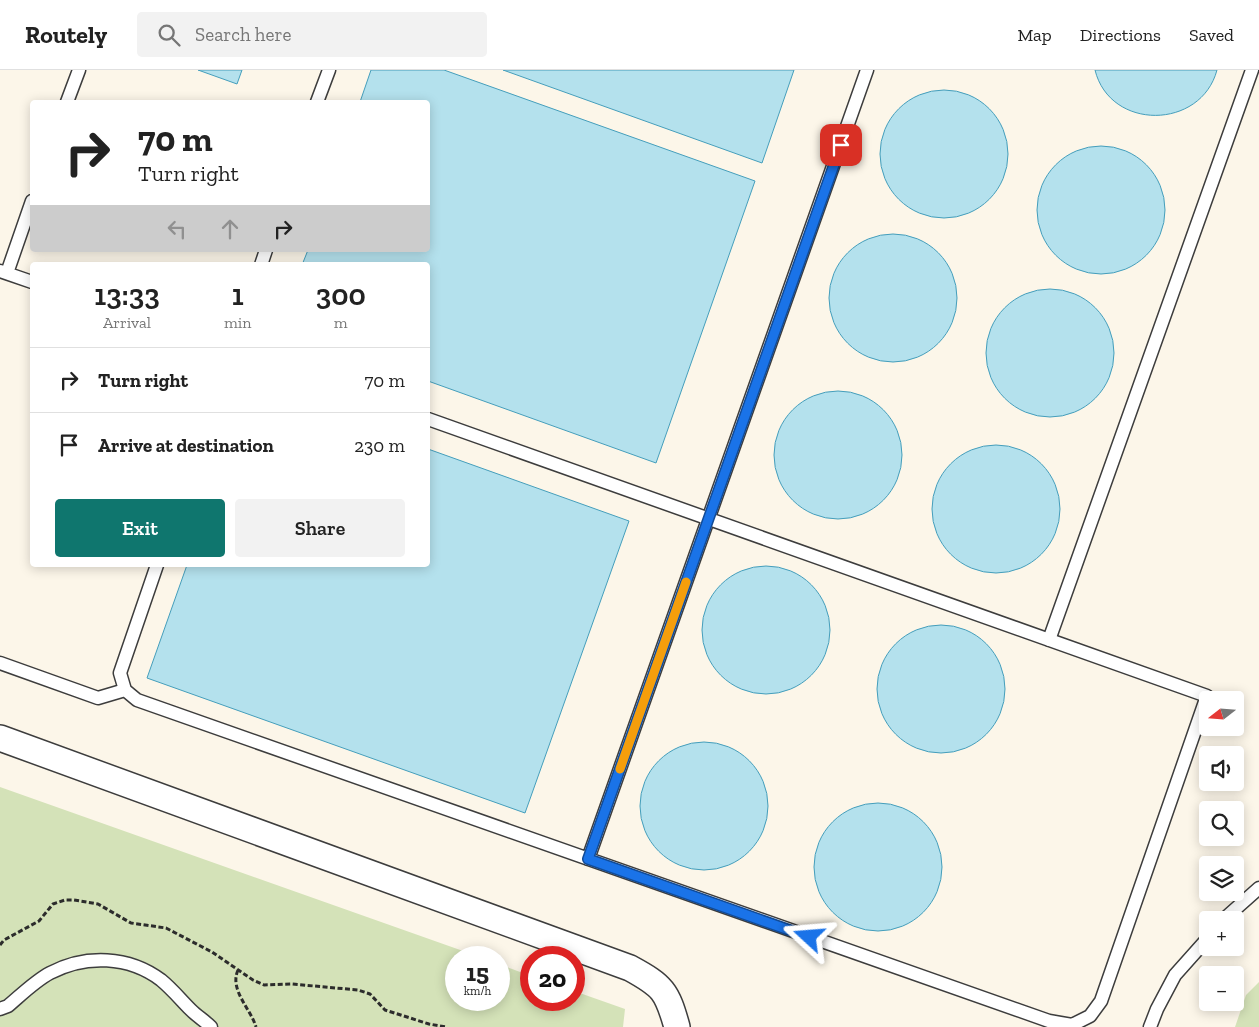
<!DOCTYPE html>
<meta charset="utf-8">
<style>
:root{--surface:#fff;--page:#f2f2f2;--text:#222;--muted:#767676;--line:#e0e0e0;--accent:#0f766e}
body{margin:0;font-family:"Zilla Slab",serif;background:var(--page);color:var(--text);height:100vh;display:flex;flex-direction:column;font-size:19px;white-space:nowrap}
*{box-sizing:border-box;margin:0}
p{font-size:16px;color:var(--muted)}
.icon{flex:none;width:28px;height:28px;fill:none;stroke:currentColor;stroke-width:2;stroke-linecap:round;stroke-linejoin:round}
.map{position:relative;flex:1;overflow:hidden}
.drawer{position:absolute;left:30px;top:192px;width:400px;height:305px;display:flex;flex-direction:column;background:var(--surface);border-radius:5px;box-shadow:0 2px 12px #0003}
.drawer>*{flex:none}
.guide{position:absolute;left:30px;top:30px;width:400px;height:152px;border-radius:5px;box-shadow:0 2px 12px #0003;background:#fff;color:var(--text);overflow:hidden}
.needle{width:32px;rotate:253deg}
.tools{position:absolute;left:1199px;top:621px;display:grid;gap:10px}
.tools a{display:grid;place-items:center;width:45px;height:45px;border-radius:5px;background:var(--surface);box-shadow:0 2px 12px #0003;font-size:25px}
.speed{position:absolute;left:445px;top:876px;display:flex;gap:10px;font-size:25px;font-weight:700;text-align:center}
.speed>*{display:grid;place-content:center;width:65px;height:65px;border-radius:50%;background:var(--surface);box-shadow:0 2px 12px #0003;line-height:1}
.speed small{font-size:12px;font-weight:400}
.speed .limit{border:8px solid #d22;background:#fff;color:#111}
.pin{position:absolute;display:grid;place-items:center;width:42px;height:42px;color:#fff;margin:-21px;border-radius:10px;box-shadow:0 2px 8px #0006}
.me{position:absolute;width:55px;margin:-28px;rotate:289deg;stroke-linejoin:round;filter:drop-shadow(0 0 4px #0008)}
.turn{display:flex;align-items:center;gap:18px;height:105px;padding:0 25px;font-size:22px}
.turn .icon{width:65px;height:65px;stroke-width:2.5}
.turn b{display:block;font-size:35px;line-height:42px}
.lanes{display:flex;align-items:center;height:48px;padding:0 25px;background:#0003;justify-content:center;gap:25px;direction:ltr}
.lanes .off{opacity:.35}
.eta{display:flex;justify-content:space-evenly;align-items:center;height:85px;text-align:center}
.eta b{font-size:30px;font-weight:600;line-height:35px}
.cta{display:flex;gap:10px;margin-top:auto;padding:10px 25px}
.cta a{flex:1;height:58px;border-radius:5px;background:var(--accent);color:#fff;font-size:20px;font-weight:600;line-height:58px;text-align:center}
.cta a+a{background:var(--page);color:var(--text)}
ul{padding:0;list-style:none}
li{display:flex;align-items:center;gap:15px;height:65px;padding:0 25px;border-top:1px solid var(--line)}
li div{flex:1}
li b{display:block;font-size:19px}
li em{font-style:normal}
header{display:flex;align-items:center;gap:30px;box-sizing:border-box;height:70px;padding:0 25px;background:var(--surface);border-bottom:1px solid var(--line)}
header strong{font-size:24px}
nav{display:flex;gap:28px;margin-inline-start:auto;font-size:18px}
.search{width:350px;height:45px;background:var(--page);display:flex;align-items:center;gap:12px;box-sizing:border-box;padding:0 18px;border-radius:5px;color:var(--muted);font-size:19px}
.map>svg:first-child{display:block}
.green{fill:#d4e2b8}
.water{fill:#b4e1ed;stroke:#459ebb}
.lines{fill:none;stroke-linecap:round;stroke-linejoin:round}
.service-casing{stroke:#3d3d3d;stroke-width:15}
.minor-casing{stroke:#3d3d3d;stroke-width:28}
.path{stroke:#2c2c2c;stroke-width:3;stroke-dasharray:5 2.5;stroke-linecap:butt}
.service{stroke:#fff;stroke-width:12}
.minor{stroke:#fff;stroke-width:25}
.route-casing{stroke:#114b97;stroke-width:12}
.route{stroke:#1a73e8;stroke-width:9}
.slow{stroke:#f59e0b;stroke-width:9}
</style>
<header>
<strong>Routely</strong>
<div class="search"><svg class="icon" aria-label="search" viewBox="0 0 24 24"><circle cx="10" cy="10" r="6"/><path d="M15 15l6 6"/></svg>Search here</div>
<nav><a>Map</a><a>Directions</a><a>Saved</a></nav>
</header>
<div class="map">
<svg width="1259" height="957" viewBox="0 0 1259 957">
<rect width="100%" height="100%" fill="#fcf6e9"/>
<path class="green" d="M0 717 480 887 456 888V930H499V894L531 906V930H574V921L625 939 623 957H0Z
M1259 912V957H1235L1246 925Z"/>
<path class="water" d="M198 0H242L237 14Z
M371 0H444L755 111 656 393 428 311V195H302L308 180H428V32H360Z
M503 0H794L762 93Z
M1095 0H1217C1201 60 1110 61 1095 0Z
M880 84a64 64 0 1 1 128 0a64 64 0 1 1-128 0Z
M1037 140a64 64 0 1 1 128 0a64 64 0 1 1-128 0Z
M829 228a64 64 0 1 1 128 0a64 64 0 1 1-128 0Z
M986 283a64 64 0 1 1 128 0a64 64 0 1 1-128 0Z
M774 385a64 64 0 1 1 128 0a64 64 0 1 1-128 0Z
M932 439a64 64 0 1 1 128 0a64 64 0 1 1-128 0Z
M428 379 629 451 525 743 147 608 187 495H428Z
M702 560a64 64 0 1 1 128 0a64 64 0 1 1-128 0Z
M877 619a64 64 0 1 1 128 0a64 64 0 1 1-128 0Z
M640 736a64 64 0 1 1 128 0a64 64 0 1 1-128 0Z
M814 797a64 64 0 1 1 128 0a64 64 0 1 1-128 0Z"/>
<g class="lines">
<defs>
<path id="service" d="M67 32 79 0
M317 32 329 0
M261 195 266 180
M0 201 32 212
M7 203 32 131
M157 495 120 603 125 620 137 630 1049 951 1072 955 1090 946 1101 931 1207 626 428 349
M1049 570 1252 0
M0 593 98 628 125 620
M588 789 867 0
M1223 850 1259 818
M0 939 8 936C21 925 35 911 50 903 86 884 129 886 161 910 172 919 181 930 191 940 197 946 205 951 211 957
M1150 957 1157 939 1175 905 1208 868"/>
<path id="minor" d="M0 668 630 898C663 916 667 921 677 957"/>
</defs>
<use href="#service" class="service-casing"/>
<use href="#minor" class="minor-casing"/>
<path class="path" d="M0 875 4 870 39 851 53 834 65 830H74L98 834 131 853 166 858 212 882 253 910 264 915 292 914 358 920 370 924 385 940 429 954 446 957
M238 900C229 920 251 939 256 957"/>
<use href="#service" class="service"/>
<use href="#minor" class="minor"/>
</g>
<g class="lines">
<defs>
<path id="route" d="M809 867 588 789 841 75"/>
</defs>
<use href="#route" class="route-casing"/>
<use href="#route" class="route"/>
<path class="slow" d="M620 699 686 512"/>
</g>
</svg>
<div class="tools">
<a><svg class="needle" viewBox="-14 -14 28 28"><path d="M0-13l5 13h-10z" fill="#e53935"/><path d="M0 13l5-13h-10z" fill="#767676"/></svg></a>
<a><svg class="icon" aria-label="sound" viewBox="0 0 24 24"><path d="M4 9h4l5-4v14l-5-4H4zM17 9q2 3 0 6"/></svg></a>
<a><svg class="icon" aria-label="search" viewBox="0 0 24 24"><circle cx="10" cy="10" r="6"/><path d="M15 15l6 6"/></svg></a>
<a><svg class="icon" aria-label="layers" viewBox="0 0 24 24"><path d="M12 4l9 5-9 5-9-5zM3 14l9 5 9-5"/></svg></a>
<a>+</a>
<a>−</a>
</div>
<div class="speed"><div>15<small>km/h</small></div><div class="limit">20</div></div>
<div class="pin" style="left:841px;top:75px;background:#d93025"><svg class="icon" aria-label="arrive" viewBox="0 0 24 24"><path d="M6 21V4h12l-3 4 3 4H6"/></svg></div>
<svg class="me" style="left:809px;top:867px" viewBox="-20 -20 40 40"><path d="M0-17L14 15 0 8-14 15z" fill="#1a73e8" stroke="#fff" stroke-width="4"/></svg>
<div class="guide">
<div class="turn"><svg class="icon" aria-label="right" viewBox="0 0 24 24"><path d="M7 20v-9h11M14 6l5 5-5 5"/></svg><div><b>70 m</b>Turn right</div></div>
<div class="lanes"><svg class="icon off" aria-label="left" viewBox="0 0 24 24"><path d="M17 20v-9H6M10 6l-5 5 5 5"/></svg><svg class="icon off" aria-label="ahead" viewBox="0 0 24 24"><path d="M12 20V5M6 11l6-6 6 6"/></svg><svg class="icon" aria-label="right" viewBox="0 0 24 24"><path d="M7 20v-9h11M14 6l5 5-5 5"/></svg></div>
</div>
<section class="drawer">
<div class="eta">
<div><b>13:33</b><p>Arrival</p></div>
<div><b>1</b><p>min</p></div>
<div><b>300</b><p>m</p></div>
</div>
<ul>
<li><svg class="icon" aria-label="right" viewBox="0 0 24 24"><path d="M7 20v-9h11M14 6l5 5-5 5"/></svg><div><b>Turn right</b></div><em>70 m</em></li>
<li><svg class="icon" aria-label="arrive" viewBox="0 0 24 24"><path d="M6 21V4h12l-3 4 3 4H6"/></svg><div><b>Arrive at destination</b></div><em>230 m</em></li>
</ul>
<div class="cta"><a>Exit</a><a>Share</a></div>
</section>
</div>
